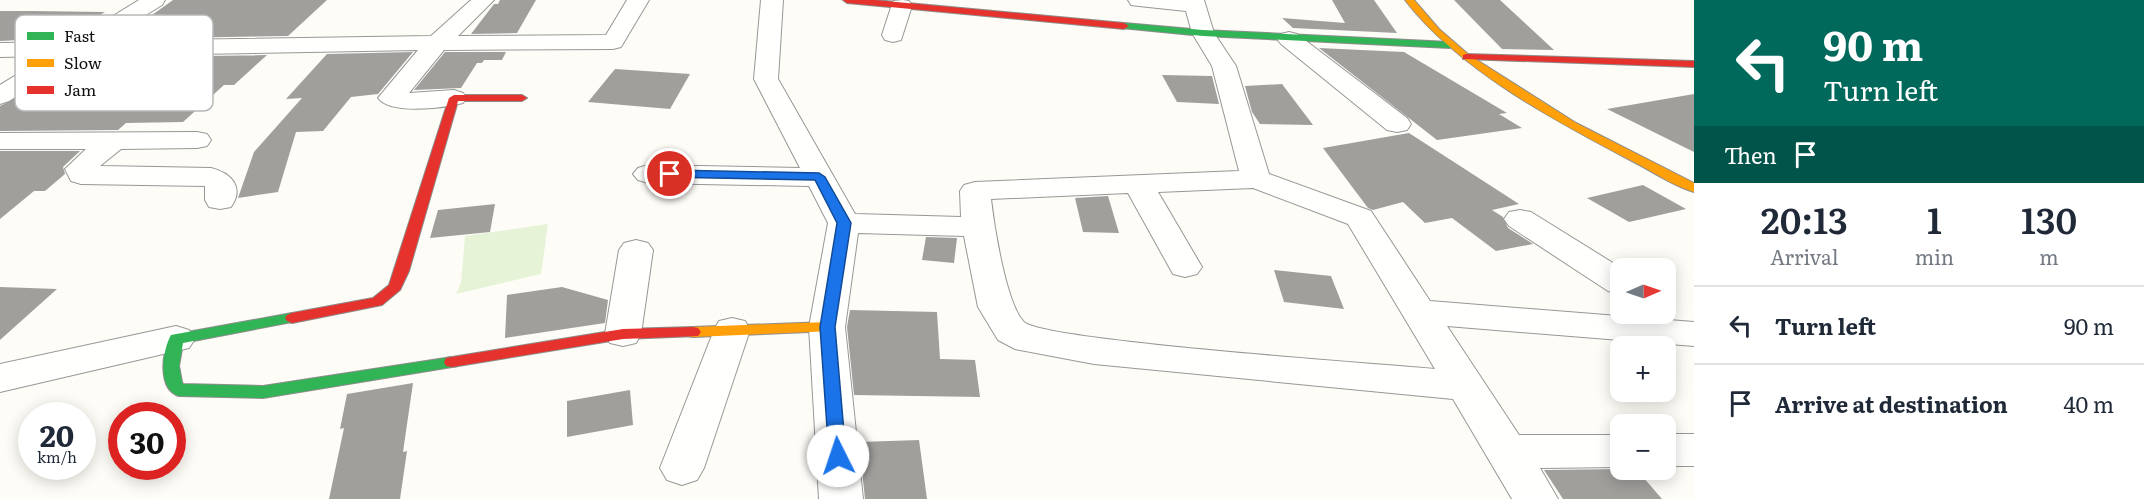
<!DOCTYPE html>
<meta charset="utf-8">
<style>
:root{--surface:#fff;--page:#f6f6f7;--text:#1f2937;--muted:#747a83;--line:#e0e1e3}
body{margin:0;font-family:Literata,serif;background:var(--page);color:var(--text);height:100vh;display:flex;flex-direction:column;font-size:22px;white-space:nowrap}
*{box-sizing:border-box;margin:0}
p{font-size:20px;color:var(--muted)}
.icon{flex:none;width:33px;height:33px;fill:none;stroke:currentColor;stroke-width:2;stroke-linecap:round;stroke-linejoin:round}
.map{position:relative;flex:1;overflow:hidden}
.sheet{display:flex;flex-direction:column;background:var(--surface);width:450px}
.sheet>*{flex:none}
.top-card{background:#00695c;color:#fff;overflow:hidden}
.needle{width:39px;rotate:88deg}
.fabs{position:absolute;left:1610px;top:258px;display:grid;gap:12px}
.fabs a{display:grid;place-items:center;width:66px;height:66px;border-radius:12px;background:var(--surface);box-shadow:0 3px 15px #0003;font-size:30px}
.speed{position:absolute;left:18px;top:402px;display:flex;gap:12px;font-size:30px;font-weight:700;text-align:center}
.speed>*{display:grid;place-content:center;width:78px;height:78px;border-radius:50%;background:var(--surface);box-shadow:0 3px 15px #0003;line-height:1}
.speed small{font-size:15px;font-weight:400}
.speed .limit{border:9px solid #d22;background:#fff;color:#111}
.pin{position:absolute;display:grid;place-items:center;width:51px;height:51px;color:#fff;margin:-26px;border:3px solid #fff;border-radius:50%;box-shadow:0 2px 6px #0007}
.me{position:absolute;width:66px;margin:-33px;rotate:356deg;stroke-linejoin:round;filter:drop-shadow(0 0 4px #0008)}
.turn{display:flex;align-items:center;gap:21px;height:126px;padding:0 30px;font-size:27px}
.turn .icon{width:78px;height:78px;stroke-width:2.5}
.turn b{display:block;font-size:42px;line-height:51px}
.then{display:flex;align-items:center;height:57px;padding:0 30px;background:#0003;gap:12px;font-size:22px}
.eta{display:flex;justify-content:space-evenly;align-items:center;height:102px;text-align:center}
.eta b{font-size:36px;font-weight:600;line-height:42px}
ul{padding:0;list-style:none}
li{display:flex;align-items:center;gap:18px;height:78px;padding:0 30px;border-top:2px solid var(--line)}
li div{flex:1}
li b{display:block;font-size:22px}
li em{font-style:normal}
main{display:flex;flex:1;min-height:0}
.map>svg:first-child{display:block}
.green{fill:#e7f3d7}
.building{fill:#a19f9c}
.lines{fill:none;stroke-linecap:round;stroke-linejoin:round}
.street-casing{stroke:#979795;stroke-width:2}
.fast-casing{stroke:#8e8d8b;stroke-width:2}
.slow-casing{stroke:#8e8d8b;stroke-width:2}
.jam-casing{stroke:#8e8d8b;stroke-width:2}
.street{fill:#fffffe;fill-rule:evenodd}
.fast{fill:#30b455;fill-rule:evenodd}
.slow{fill:#ff9f0a;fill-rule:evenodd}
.jam{fill:#e5322d;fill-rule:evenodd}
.route{fill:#1a73e8;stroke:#114b97;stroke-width:1.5}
.key{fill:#fff;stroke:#b8b8b8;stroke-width:1.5}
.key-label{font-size:16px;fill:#111}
</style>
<main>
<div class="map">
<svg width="1694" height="499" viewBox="0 0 1694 499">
<rect width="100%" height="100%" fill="#fdfcf7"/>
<path class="green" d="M548 224 541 274 456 294 461 283 465 236Z"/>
<path class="building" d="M173 0H327L288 36 168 38 179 29 131 30Z
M500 0H536L517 33 471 34 494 4H498Z
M1332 0H1374L1397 33 1293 28 1282 18 1345 23Z
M1454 0H1500L1554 50 1502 49Z
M0 11H32L105 12 60 38 0 41Z
M1319 48 1404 52 1507 113 1499 114 1522 128 1437 140Z
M413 52 378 94 351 97 323 131 296 132 278 192 238 198 254 152 302 98 286 99 327 54Z
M445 52H506L502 60H484L482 63H477L461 88 414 90Z
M267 55 234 85H224L183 122 126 123 118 130 0 131V106L25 93 95 92 142 57Z
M615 69 690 74 670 109 588 102Z
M1162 75 1212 76 1219 104 1177 102Z
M1282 84 1313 125 1260 124 1252 112 1245 86Z
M1694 94V152L1607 109Z
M1409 133 1519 204 1492 210 1503 217 1508 228 1533 244 1496 251 1452 218 1425 223 1403 202 1373 210 1368 208 1323 148Z
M0 151H80L63 167 65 174 45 191H34L0 219Z
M1643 185 1686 209 1629 222 1587 198Z
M1108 196 1119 233 1083 232 1075 198Z
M495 204 490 232 430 238 438 210Z
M926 237 957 238 954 263 922 260Z
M1274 270 1331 276 1344 309 1284 302Z
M0 287 57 289 0 340Z
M562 287 608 300 605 323 505 338 507 295Z
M850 310 937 312 940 359 975 360 980 397 854 395 847 327Z
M413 383 403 452 407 451 400 499H329L344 428 340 429 347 394Z
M630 390 633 425 567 437V401Z
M919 440 927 499H865L859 442Z
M1620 469 1637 470 1662 499H1563L1544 470Z"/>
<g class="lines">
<defs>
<path id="street" d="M139 0H165L162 5 104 41 431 36 471 0H494L458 36 606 35 627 0H649L621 47 613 49 444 50 409 93 454 90 463 93 467 98 463 103C444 108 390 115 378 98L418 50 81 56 9 101 0 104V85L47 56 0 57V43L71 42Z
M761 0H783L778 79 855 214 961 217 960 191 964 185 975 182 1239 171 1212 66 1192 33 1186 11 1139 6 1131 5 1128 0H1204L1214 33 1236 66 1269 174 1371 211 1430 301 1694 322V346L1447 326 1519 435H1620V467L1540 468 1558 499H1512L1453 399 1094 364 1015 349 998 340 978 307 964 236 858 233 845 327 863 499H819L809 327 828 223 809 186 648 183 638 180 633 174 638 168 648 165 800 168 754 79ZM1253 188 1348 224 1435 369C1382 364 1044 341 1024 322 1006 304 994 225 991 199L1128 193 1173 274 1185 277 1197 274 1202 267 1158 192Z
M903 0 909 1 912 6 901 40 893 42 885 40 882 35 893 1Z
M1289 32 1297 34 1407 118 1411 124 1407 130 1397 132 1387 130 1281 44 1277 39 1281 34Z
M197 132 207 134 211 140 207 146 197 148 121 149 100 166 211 168C231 173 245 187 231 207L220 209 209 207 205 200V186L81 184 71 181 65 169 86 149H0V133Z
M1520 210 1531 212 1621 268 1620 294 1608 291 1509 226 1504 219 1509 212Z
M636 240 648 243 653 250 641 334 636 343 623 346 610 343 605 334 619 250 624 243Z
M732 318 745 321 750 330 704 468 697 480 682 485 667 480 660 468 714 330 719 321Z
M176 326 189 330 195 339 189 348 0 392V364Z
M1665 434H1694V466H1665Z"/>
<path id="fast" d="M1124 23 1203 30 1450 42 1455 45 1450 48 1203 36 1121 28V24Z
M292 313 297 315 299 318 297 321 183 343 179 366 182 382 183 384 263 386 452 357 458 358 460 362 458 366 452 367 263 398 179 396C157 389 162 351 171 335Z"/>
<path id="slow" d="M1405 0H1414L1439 29 1469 55 1576 123 1694 183V192C1673 186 1652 171 1632 161 1554 120 1459 70 1405 0Z
M827 322 832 323 834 327 832 331 693 337 688 336 685 332 688 328 693 327Z"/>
<path id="jam" d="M843 0H875L1124 23 1129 26 1124 29 847 3Z
M1466 54 1694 61V67L1463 59V55Z
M454 95H522L527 98 522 101H458L409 271 400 290 382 305 292 323 287 321 285 318 287 315 292 313 373 298 389 285 449 98Z
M693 327 698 328 701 332 698 336 623 339 452 367 446 366 444 362 446 358 452 357 623 329Z"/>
</defs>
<use href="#street" class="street-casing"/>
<use href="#fast" class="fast-casing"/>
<use href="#slow" class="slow-casing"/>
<use href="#jam" class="jam-casing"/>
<use href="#street" class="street"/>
<use href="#fast" class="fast"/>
<use href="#slow" class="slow"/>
<use href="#jam" class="jam"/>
</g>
<path class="route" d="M670 170 819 173 825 177 851 223 835 327 846 456 844 461 838 463 831 461 829 456 820 327 837 223 815 180 665 177 664 174Z"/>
<rect x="15" y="15" width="198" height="96" rx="9" class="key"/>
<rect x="27" y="32" width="27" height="8" fill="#30b455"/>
<rect x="27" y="59" width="27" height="8" fill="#ff9f0a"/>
<rect x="27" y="86" width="27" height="8" fill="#e5322d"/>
<g class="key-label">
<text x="64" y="42">Fast</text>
<text x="64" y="69">Slow</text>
<text x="64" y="96">Jam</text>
</g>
</svg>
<div class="fabs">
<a><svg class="needle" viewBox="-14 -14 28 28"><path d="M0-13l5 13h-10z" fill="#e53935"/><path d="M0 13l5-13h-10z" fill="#747a83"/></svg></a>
<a>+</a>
<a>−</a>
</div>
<div class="speed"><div>20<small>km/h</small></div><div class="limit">30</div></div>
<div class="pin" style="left:670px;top:174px;background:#d93025"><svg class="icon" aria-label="arrive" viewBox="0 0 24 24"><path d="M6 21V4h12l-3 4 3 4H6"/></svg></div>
<svg class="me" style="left:838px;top:456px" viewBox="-20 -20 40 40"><circle r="19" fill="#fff"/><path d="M0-13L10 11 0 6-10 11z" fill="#1a73e8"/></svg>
</div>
<section class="sheet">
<div class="top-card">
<div class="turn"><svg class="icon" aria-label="left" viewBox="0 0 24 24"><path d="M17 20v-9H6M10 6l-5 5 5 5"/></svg><div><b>90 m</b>Turn left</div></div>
<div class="then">Then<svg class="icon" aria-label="arrive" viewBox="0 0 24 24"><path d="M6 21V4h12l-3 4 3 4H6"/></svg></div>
</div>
<div class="eta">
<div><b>20:13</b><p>Arrival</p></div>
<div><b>1</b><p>min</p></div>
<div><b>130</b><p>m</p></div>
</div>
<ul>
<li><svg class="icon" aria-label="left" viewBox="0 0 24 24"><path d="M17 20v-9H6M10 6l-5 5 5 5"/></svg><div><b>Turn left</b></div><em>90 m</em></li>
<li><svg class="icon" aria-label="arrive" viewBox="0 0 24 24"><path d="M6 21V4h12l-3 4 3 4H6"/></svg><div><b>Arrive at destination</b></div><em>40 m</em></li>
</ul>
</section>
</main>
